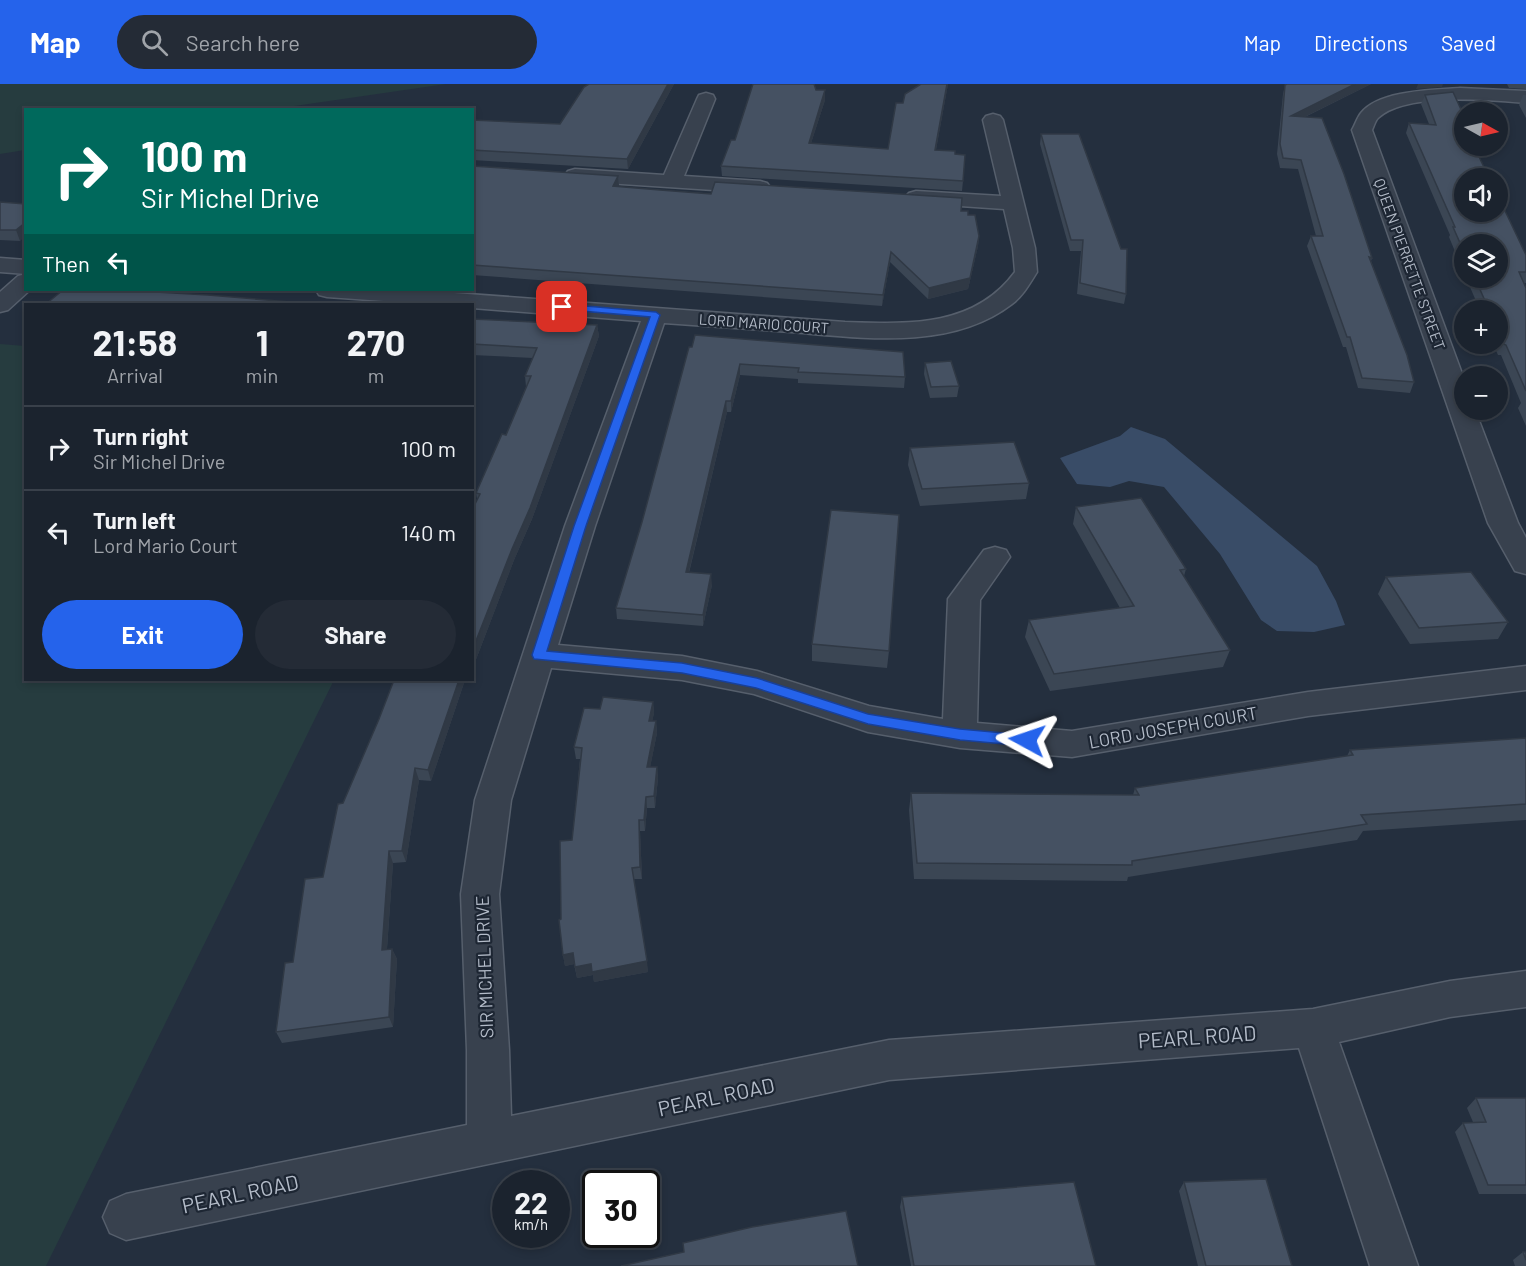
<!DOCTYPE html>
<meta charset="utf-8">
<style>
:root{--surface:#1b232e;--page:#242b36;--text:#f1f3f6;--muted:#a0a4aa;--line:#39404a;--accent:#2563eb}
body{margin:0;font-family:Barlow,sans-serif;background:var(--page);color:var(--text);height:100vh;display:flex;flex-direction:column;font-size:22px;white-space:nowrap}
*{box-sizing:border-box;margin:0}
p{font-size:20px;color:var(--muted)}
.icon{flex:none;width:33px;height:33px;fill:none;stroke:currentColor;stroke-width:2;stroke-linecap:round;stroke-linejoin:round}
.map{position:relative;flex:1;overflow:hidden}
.panel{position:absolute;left:24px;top:219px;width:450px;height:378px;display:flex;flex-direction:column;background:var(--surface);border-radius:0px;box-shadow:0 3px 9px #0003,0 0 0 2px var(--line)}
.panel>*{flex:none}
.banner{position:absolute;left:24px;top:24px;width:450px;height:183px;border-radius:0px;box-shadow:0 3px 9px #0003,0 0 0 2px var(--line);background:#00695c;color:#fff;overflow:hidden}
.needle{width:39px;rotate:98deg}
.buttons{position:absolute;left:1454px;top:18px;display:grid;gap:12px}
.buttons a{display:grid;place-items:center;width:54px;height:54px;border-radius:50%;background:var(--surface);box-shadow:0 3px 9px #0003,0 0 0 2px var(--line);font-size:30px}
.speed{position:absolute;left:492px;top:1086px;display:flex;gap:12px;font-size:30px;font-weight:700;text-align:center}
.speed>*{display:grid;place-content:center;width:78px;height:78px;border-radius:50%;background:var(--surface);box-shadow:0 3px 9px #0003,0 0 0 2px var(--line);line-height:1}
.speed small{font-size:15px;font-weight:400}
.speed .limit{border:3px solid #111;border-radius:9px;background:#fff;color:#111}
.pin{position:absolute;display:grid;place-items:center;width:51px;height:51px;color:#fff;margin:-26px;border-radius:12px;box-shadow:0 3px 9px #0006}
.me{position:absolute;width:66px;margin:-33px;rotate:275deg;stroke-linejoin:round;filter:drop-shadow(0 0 4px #0008)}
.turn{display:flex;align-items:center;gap:21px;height:126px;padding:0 18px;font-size:27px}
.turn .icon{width:78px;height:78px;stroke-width:2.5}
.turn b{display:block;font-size:42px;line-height:51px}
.then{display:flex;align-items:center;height:57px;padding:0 18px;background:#0003;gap:12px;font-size:22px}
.eta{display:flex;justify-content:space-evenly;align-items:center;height:102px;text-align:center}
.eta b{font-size:36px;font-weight:700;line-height:42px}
.cta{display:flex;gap:12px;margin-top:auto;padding:12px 18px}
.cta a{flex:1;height:69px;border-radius:36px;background:var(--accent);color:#fff;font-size:24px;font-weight:700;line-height:69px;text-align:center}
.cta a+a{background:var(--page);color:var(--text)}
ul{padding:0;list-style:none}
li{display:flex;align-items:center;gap:18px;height:84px;padding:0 18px;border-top:2px solid var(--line)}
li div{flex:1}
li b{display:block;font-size:22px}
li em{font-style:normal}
header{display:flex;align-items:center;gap:36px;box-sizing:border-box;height:84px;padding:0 30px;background:var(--accent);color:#fff}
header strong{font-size:28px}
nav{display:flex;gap:33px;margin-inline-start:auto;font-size:21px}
.search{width:420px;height:54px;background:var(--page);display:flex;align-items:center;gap:15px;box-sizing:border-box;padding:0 21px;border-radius:33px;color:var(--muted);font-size:22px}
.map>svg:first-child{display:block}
.green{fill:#263c3f}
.water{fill:#394c67}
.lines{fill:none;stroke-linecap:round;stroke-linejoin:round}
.minor-casing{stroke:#565f6c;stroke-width:3}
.minor{fill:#38414e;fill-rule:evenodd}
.wall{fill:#3b4654}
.shaded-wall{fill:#303945}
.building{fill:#455162;stroke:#303945;stroke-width:1.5}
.route{fill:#2563eb;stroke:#184099;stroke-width:1.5}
.labels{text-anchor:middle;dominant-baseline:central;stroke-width:4.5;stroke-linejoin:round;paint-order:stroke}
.far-street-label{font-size:15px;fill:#b4bcc9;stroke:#1d2633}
.street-label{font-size:18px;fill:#b4bcc9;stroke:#1d2633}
.near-street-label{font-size:21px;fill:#b4bcc9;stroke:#1d2633}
</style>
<header>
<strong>Map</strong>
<div class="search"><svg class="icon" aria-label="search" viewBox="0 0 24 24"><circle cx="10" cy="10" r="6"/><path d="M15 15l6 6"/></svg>Search here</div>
<nav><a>Map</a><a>Directions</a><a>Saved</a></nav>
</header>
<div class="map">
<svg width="1526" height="1182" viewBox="0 0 1526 1182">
<rect width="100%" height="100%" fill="#242f3e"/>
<path class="green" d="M0 0H446L267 26H26L25 66 0 70Z
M0 260 25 262 26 596H334L46 1182H0Z"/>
<path class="water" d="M1131 343 1165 355 1317 482 1336 517 1345 541 1314 548 1277 547 1261 536 1220 470 1164 403 1129 397 1110 403 1077 400 1060 374 1120 352Z"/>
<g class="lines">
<defs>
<path id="minor" d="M1460 4 1526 7V19C1491 16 1405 8 1378 34 1375 37 1374 42 1372 46L1464 295V326H1475L1518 439 1526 454V490L1515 487 1488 439 1352 46C1355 41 1357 34 1361 29 1379 6 1433 6 1460 4Z
M706 9 713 11 715 15 684 92 760 97 767 99 770 103 767 107 760 109 575 97 568 95 565 91 568 87 575 85 664 91 697 15 699 11Z
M993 30 1000 32 1003 36 1035 164 1037 188C1030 199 1023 212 1012 220 951 267 862 254 791 248 749 245 706 242 664 239L595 442 558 561 682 572 757 587 869 622 943 635 948 515 984 466 995 463 1006 466 1010 473 980 516 977 639 1072 647 1308 608 1526 582V606L1308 632 1072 673 960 664 868 648 754 610 682 596 551 584 511 716 499 810 509 966 511 1032 889 956 1313 925 1450 897 1526 887V923L1450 933 1339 958 1418 1182H1370L1299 964 889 996 126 1156 110 1149 103 1133 110 1117 126 1110 467 1041V966L461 810 475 716 565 442 641 237 472 224V220H426L327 213 319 211 316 206H414L845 238C907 240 974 244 1015 188L1013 164 1004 125 916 119 909 117 905 113 909 109 916 107 1001 112 983 36 986 32Z
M0 174 26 176V190L0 188Z
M26 190V206H30L8 226 0 228V208L18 192Z"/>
</defs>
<use href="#minor" class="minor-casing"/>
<use href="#minor" class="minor"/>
</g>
<path class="wall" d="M589 0H674L628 85 472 76V36L560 40Z
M921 0H948L936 66 955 70 963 97 962 107 722 92 721 82 735 56 816 6H825V16L811 59 888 65 903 19Z
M1371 0 1305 33 1372 174 1371 177 1414 298 1410 309 1358 304 1346 263H1343L1307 162 1311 152H1316L1298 85 1280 84 1277 70 1283 10 1285 1Z
M1507 0H1526V5L1509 4Z
M1425 11 1464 32V62L1526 171V199H1524L1526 204V342L1518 324 1521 319 1501 271H1498L1493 260H1497V226H1480L1466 194H1497L1464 160V189L1449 153 1450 151 1406 49 1409 39 1429 40 1421 20Z
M1523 11H1526V34L1519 21Z
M1041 50 1126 210 1124 220 1077 210 1081 167H1070L1040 60Z
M472 82 618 92 619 103 961 127 968 131 979 152 978 162 968 205 928 215 890 178 882 222 472 191Z
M0 118 26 120 20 157 0 156Z
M472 235 597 241 599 252 532 435 514 476 472 586V426L477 415 476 409 506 351 526 303 525 292 533 274 472 271Z
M689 263 905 293 904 304 798 299V295L740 291 731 328H727L689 489 712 501 703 542 617 535 616 524 642 438Z
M925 279 959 302 957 313 930 314 924 290Z
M910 364 1029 399 1026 415 920 422 908 381Z
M1076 423 1186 485 1184 492 1230 566 1223 583 1050 607 1025 553 1029 536 1120 524 1073 440Z
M1386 493 1508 538 1498 555 1410 560 1378 510Z
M812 560 889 567 887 584 812 577Z
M394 596H465L431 697 419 696 406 778 393 779 387 865H392L397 875 393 943 282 959 276 948 293 878 323 793 343 719 379 635Z
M653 618 654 629 652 637H656L657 649 650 683H657L658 694 655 724H647L645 747H640L642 795H634L648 888 594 898 593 891 577 894 574 880 565 882 563 871 561 835 572 756 580 675H576L574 663 600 625Z
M1526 654V736L1363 747 1357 756 1128 793 1127 797 914 795 909 726 911 709 1133 711 1135 704 1347 672 1350 666Z
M1476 1014H1526V1110H1479L1455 1048 1463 1039 1473 1038 1467 1024Z
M1184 1098 1292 1182H1198L1179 1107Z
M902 1113 1096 1182H911L900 1123Z
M1523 1168H1526V1182H1515L1513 1176Z"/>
<path class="shaded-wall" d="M668 0H674L628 85 627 75Z
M947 0H948L934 75 935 66Z
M1355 0H1371L1288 41 1291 32Z
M1418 0H1443L1442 3 1416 5Z
M825 6V16L808 69 809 59Z
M618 92 619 102 613 112V102Z
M26 138V152L20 157 16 146Z
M979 152 978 162 968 205 928 215 929 204Z
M891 168 890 178 882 222 883 211Z
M597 241 599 252 532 435 514 476 472 586V567Z
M740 280V291L731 328V317Z
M726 317 727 328 686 500V488Z
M711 490 712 501 703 542V531Z
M459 596H465L431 697 428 686Z
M653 618 654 629 650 648 649 637Z
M656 637 657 649 648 694 647 683Z
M657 683 658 694 655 724 654 712Z
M415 684 419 696 406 778 402 767Z
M646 713 647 724 645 747 644 736Z
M639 736 640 747 642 795 640 783Z
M389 767 393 779 386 877 382 866Z
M392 865 397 875 393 943 389 933Z
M573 869 575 880 565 882 563 871Z
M647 877 648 888 594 898 593 891 577 894 575 883 591 880Z"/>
<path class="building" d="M589 0H668L627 75 472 66V36L560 40 584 3Z
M753 0H814L816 6H825L809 59 888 65 896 19H903L905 10 921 0H947L935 66 955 67V70L965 71 963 97 721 82 731 56H735Z
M1287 0H1355L1291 32 1322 34 1344 90 1372 174 1369 173 1407 271 1414 298 1362 294 1350 253H1347L1311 152H1323L1301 76 1283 74 1280 60 1285 1Z
M1453 8 1464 32V36H1462L1464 41V62H1474L1489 94H1464V128H1497V110L1526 171V188H1519L1526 204V307L1506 261 1503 260 1497 246V226H1489L1475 194H1497V160H1464V168L1453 143H1455L1409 39 1436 41 1425 11Z
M1041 50H1079L1121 165H1127L1126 210 1080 199 1083 156H1071Z
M472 82 618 92 613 102 660 106 711 110 715 98 962 114 961 127H968V131H975L979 152 970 194 929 204 891 168 883 211 472 181Z
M0 118 26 120V138L16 146H0Z
M63 206H121L208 211 314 220H46Z
M472 235 597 241 530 424 512 465 472 567V426L480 410 476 409 502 350 506 351 531 292H525L537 264 472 260Z
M695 251 903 268 905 293 798 288 799 284 740 280 731 317H726L686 488 711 490 703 531 616 524 642 438 689 263H692Z
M951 277 959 302 931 303 925 279Z
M1014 358 1029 399 922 405 910 364Z
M1141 414 1186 485 1180 486 1230 566 1054 590 1029 536 1134 522 1076 423Z
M831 426 899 431 889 567 812 560Z
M1471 488 1508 538 1419 544 1386 493Z
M394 596H459L428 686 415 684 402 767H389L382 866 392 865 389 933 276 948 285 879 293 878 305 795 323 793 338 720 343 719 379 635Z
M603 613 653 618 649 637H656L647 683H657L654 712 646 713 644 736H639L640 783 632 784 647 877 592 888 591 880 575 883 573 869 563 871 559 836 561 835 560 757 572 756 582 664 574 663 584 624 600 625Z
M1526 654V720L1361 731 1367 740 1132 777V781L917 779 911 709 1139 711 1135 704 1353 671 1350 666Z
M1476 1014H1526V1101H1488L1463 1039 1486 1038Z
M1266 1095 1292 1182H1206L1184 1098Z
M1074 1098 1096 1182H914L902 1113Z
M846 1127 858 1182H621L684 1168 683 1159 752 1143Z
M1523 1168H1526V1176Z"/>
<path class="route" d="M562 220 656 228 660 231 586 442 547 567 682 579 757 594 868 630 960 645 1027 651 1032 652 1034 656 1032 660 1027 662 960 656 868 640 756 604 682 589 534 575 532 571 574 442 650 233 558 225V221Z"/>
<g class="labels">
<g class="far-street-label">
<text transform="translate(1410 180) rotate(70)">QUEEN PIERRETTE STREET</text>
<text transform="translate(764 239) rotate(4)">LORD MARIO COURT</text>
</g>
<g class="street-label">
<text transform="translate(1173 643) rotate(-10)">LORD JOSEPH COURT</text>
<text transform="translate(484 883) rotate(-92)">SIR MICHEL DRIVE</text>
</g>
<g class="near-street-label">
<text transform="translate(1197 952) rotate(-4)">PEARL ROAD</text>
<text transform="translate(716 1012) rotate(-12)">PEARL ROAD</text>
<text transform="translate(240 1109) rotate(-12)">PEARL ROAD</text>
</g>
</g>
</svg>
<div class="buttons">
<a><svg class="needle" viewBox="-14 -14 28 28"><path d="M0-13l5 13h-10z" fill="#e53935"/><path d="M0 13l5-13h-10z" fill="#a0a4aa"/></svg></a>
<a><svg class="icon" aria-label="sound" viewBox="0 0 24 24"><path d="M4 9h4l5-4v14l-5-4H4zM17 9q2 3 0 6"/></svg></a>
<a><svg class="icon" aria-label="layers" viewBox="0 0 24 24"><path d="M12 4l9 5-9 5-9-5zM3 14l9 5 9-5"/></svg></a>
<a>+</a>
<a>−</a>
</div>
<div class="speed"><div>22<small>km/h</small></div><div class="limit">30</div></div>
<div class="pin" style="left:562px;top:223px;background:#d93025"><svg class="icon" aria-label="arrive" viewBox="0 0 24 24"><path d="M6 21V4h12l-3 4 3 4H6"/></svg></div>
<svg class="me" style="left:1027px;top:656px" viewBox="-20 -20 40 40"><path d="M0-17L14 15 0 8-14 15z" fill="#2563eb" stroke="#fff" stroke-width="4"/></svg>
<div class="banner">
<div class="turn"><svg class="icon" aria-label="right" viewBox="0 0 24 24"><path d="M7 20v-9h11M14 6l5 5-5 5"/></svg><div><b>100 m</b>Sir Michel Drive</div></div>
<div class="then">Then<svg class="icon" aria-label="left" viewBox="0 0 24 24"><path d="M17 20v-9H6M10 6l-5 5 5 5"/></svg></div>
</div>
<section class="panel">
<div class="eta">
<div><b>21:58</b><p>Arrival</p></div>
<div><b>1</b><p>min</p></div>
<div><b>270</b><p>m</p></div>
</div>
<ul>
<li><svg class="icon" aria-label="right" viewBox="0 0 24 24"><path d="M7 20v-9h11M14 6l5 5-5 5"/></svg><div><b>Turn right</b><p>Sir Michel Drive</p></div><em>100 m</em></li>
<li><svg class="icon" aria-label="left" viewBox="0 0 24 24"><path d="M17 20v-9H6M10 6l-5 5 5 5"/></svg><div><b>Turn left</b><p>Lord Mario Court</p></div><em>140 m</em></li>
</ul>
<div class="cta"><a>Exit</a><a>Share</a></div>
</section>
</div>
